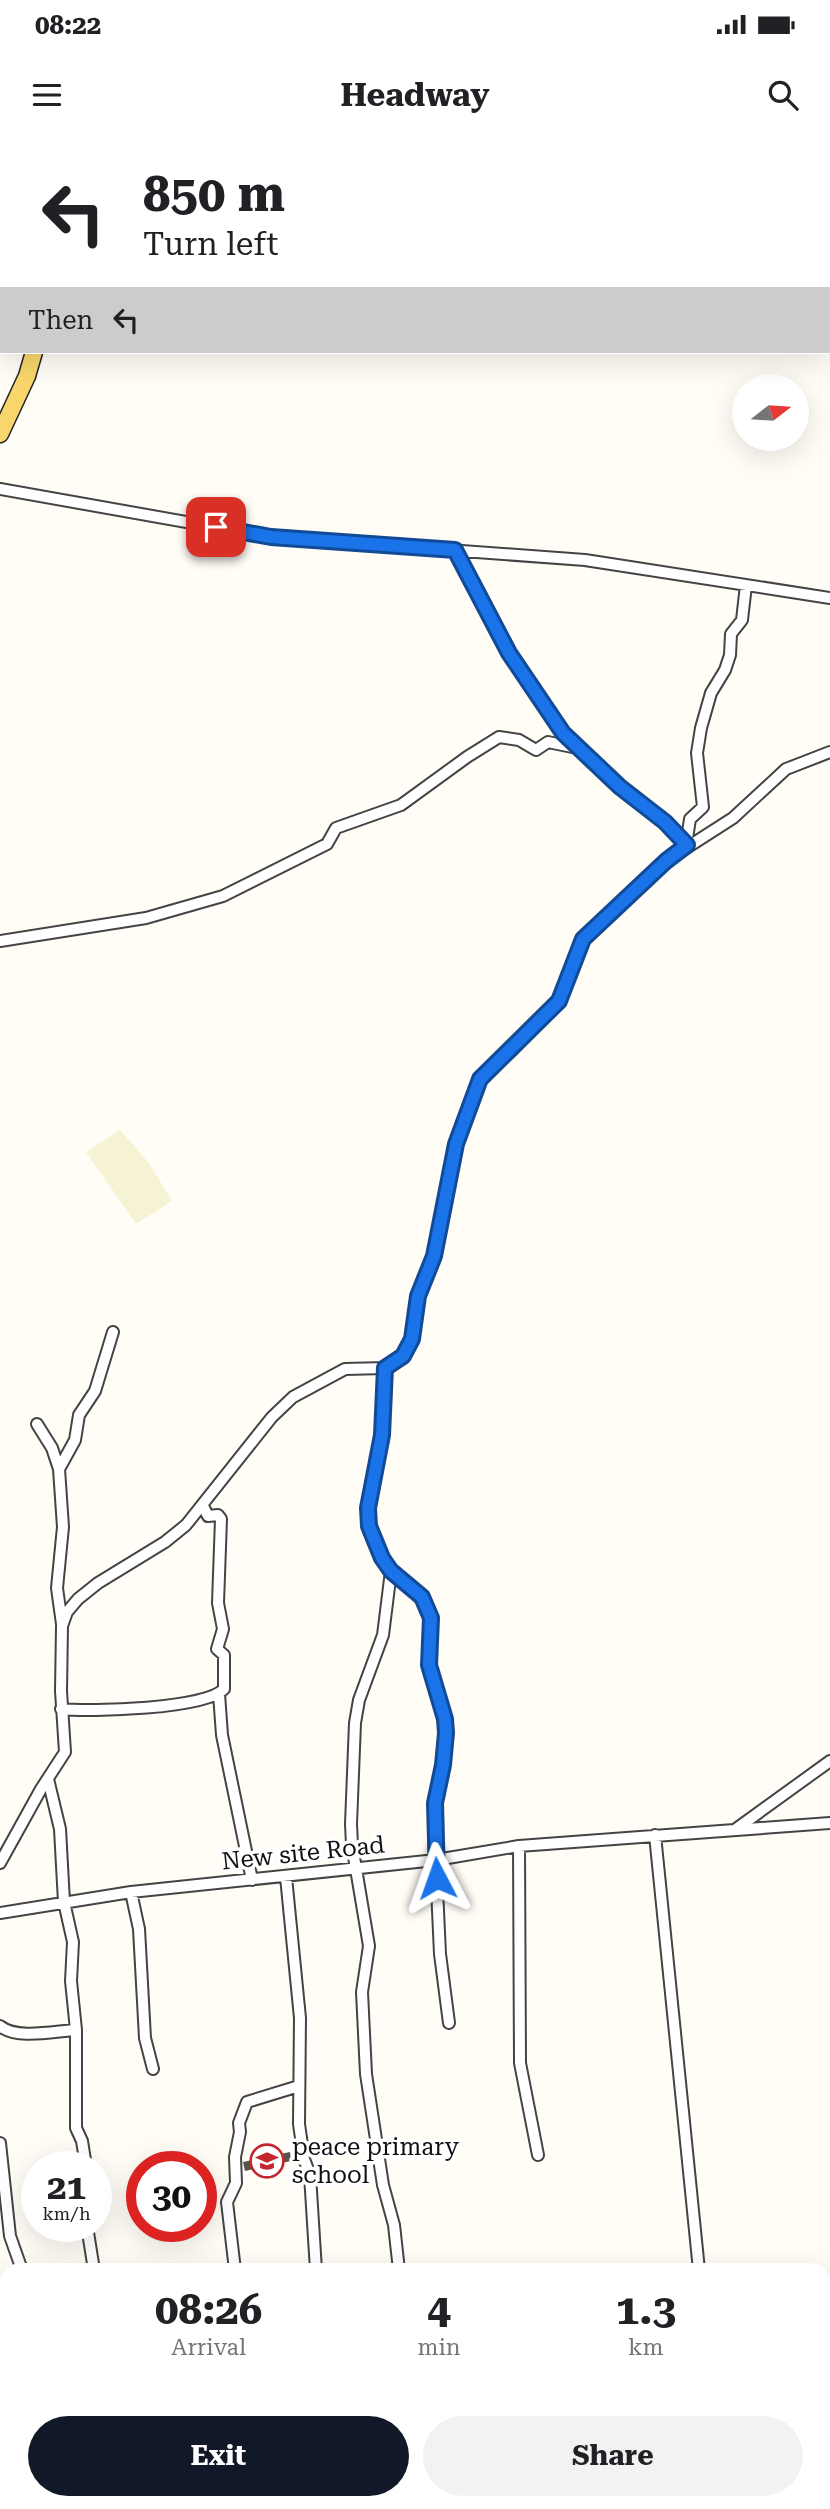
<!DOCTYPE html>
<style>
:root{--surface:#fff;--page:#f2f2f2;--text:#202124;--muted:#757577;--accent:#111827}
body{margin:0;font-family:"Roboto Serif",serif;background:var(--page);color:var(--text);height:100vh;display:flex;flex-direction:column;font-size:26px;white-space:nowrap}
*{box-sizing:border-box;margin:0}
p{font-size:23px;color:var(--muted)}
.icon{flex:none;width:38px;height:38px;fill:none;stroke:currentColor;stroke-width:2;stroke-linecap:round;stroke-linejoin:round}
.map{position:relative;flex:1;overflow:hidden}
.drawer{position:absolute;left:0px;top:2123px;width:831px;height:247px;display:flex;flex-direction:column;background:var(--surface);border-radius:21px 21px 0 0;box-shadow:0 7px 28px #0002}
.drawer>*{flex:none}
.top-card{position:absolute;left:0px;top:0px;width:831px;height:214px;box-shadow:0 7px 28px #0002;background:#fff;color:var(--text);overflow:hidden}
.needle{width:46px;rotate:73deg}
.tools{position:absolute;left:732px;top:234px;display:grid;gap:14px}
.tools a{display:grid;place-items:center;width:77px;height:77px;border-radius:50%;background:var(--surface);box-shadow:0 7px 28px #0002;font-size:35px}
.speed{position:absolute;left:21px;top:2011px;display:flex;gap:14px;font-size:35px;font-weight:700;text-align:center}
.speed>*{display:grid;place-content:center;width:91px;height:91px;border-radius:50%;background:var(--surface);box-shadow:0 7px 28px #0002;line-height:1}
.speed small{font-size:18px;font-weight:400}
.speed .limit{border:10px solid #d22;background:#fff;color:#111}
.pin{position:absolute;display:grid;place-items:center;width:60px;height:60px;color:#fff;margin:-30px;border-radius:14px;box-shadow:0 4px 10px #0006}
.me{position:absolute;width:77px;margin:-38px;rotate:356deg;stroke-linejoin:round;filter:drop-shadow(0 0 5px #0008)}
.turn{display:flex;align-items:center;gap:24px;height:147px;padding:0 28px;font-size:32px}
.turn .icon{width:91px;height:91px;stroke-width:2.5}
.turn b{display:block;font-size:49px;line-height:60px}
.then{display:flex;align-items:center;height:66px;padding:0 28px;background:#0003;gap:14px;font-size:26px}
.eta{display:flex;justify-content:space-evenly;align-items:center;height:119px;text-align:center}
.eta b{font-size:42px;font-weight:700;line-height:49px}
.button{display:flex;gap:14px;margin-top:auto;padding:14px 28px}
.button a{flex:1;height:80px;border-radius:42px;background:var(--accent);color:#fff;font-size:28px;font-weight:700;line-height:80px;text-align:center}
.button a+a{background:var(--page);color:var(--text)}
.status{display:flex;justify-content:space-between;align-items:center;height:49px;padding:0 35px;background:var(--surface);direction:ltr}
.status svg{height:19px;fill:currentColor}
header{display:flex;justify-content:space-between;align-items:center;height:91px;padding:0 28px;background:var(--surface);font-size:32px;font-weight:700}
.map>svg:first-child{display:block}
.farmland{fill:#f6f3d4}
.building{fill:#5a524d}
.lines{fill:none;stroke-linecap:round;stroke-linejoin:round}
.street-casing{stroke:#444;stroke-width:14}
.primary-casing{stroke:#222;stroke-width:19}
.street{stroke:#fff;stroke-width:10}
.primary{stroke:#f9d66b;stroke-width:16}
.route-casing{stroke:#114b97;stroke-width:18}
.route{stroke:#1a73e8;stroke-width:12}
.labels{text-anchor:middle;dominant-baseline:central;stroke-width:7;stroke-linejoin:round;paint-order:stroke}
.street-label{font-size:24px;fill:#111;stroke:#fff}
.poi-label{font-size:24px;fill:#111;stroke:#fff;text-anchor:start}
</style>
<div class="status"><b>08:22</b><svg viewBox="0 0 49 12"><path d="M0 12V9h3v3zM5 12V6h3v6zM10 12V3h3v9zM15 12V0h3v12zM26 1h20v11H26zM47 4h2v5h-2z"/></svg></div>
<header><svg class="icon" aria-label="menu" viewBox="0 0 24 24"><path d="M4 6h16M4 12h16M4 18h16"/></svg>Headway<svg class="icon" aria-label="search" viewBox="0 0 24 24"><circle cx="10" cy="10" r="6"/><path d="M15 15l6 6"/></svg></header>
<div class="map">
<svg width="830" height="2369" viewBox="0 0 830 2369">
<rect width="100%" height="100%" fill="#fffdf5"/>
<path class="farmland" d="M120 990 149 1023 172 1061 136 1084 86 1012Z"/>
<path class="building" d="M290 2012 291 2021 245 2031 243 2022Z"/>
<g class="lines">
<defs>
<path id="street" d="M807 0 808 2
M0 349 271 397 585 420 830 458
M455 410 509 513 563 593 619 647 665 682 686 705
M686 705 690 679 703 667 697 613 701 588 711 553 725 530 730 515 731 494 742 480 746 445
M0 801 146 778 223 756 327 704 336 688 401 665 467 617 499 597 519 600 536 610 548 602 582 609
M385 1228 382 1295 368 1369 369 1386 375 1403 391 1431 422 1457 428 1467 431 1478 429 1525 445 1579 446 1593 434 1683 440 1814 449 1883
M37 1284 52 1308 59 1329
M391 1431 383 1495 359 1560 355 1583 351 1684 352 1705 369 1806 362 1852 366 1934 383 2045 394 2085 399 2130
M62 1484 57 1448 63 1387 59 1329 75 1300 79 1275 95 1251 113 1192
M219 1554 222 1595 252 1740
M61 1569C91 1572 205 1569 224 1549V1515L217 1509 223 1489 218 1463 221 1379 218 1375 208 1376 203 1366
M48 1639 60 1689 64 1762 73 1802 71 1841 76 1890V1988L82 2001 86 2026
M736 1689 830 1621
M655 1695 699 2130
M519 1706 520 1923 538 2015
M0 1723 41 1649 65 1612 61 1551 62 1486 67 1472 78 1459 98 1443 165 1402 186 1385 272 1277 293 1257 345 1229 385 1228 403 1216 412 1199 418 1156 434 1116 456 1004 480 939 512 910 559 861 583 799 666 721 733 678 786 629 830 612
M286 1737 300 1878 299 1984 304 2019 310 2035 316 2130
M131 1752 139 1789 145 1898 153 1929
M0 1773 131 1752 436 1720 519 1706 830 1683
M0 1886C17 1900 55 1891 76 1890
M0 2003 10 2096 22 2130
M87 2086 94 2130
M235 2130 227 2062 236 2043 235 2017 240 1992 239 1983 247 1962 299 1946
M824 2207 830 2206
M34 2362 35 2369
M277 2362 284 2369
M613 2362V2369
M728 2362V2369
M216 2369 264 2362
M292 2369 351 2362
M496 2369V2362"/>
<path id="primary" d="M80 2V0
M0 294 27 236 34 212"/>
</defs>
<use href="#street" class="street-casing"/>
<use href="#primary" class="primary-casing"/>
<use href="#street" class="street"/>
<use href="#primary" class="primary"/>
</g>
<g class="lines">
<defs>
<path id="route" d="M216 387 271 397 455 410 509 513 563 593 620 647 665 682 687 705 666 721 583 799 559 861 480 939 456 1004 434 1116 418 1156 412 1199 403 1216 385 1228 382 1295 368 1368 369 1386 382 1418 391 1431 422 1457 431 1478 429 1525 445 1579 446 1593 443 1625 435 1663 437 1738"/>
</defs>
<use href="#route" class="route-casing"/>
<use href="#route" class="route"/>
</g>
<defs>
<symbol id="school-ring" viewBox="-11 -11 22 22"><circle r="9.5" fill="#fff" stroke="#c4262e" stroke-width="1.5"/><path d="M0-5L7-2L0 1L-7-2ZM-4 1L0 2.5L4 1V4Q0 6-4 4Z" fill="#c4262e"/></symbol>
</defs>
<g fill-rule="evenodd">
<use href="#school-ring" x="248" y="2002" width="38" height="38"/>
</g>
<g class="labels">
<g class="street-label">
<text transform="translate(303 1713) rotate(-6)">New site Road</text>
</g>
<g class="poi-label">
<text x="292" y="2007">peace primary<tspan x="292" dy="28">school</tspan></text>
</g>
</g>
</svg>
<div class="tools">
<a><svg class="needle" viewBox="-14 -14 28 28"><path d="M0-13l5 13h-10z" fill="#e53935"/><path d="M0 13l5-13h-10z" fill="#757577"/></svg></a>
</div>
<div class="speed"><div>21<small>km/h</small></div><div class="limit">30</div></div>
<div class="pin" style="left:216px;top:387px;background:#d93025"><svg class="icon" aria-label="arrive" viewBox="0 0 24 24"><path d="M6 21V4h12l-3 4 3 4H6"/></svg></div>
<svg class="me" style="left:437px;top:1738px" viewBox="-20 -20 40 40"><path d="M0-17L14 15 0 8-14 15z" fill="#1a73e8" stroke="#fff" stroke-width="4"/></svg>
<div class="top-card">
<div class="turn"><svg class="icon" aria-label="left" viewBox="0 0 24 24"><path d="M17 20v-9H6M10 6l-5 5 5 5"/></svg><div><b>850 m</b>Turn left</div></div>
<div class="then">Then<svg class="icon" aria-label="left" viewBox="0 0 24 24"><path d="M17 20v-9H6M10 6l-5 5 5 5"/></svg></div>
</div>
<section class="drawer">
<div class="eta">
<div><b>08:26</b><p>Arrival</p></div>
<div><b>4</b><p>min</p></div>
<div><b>1.3</b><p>km</p></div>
</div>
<div class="button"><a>Exit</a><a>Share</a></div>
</section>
</div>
